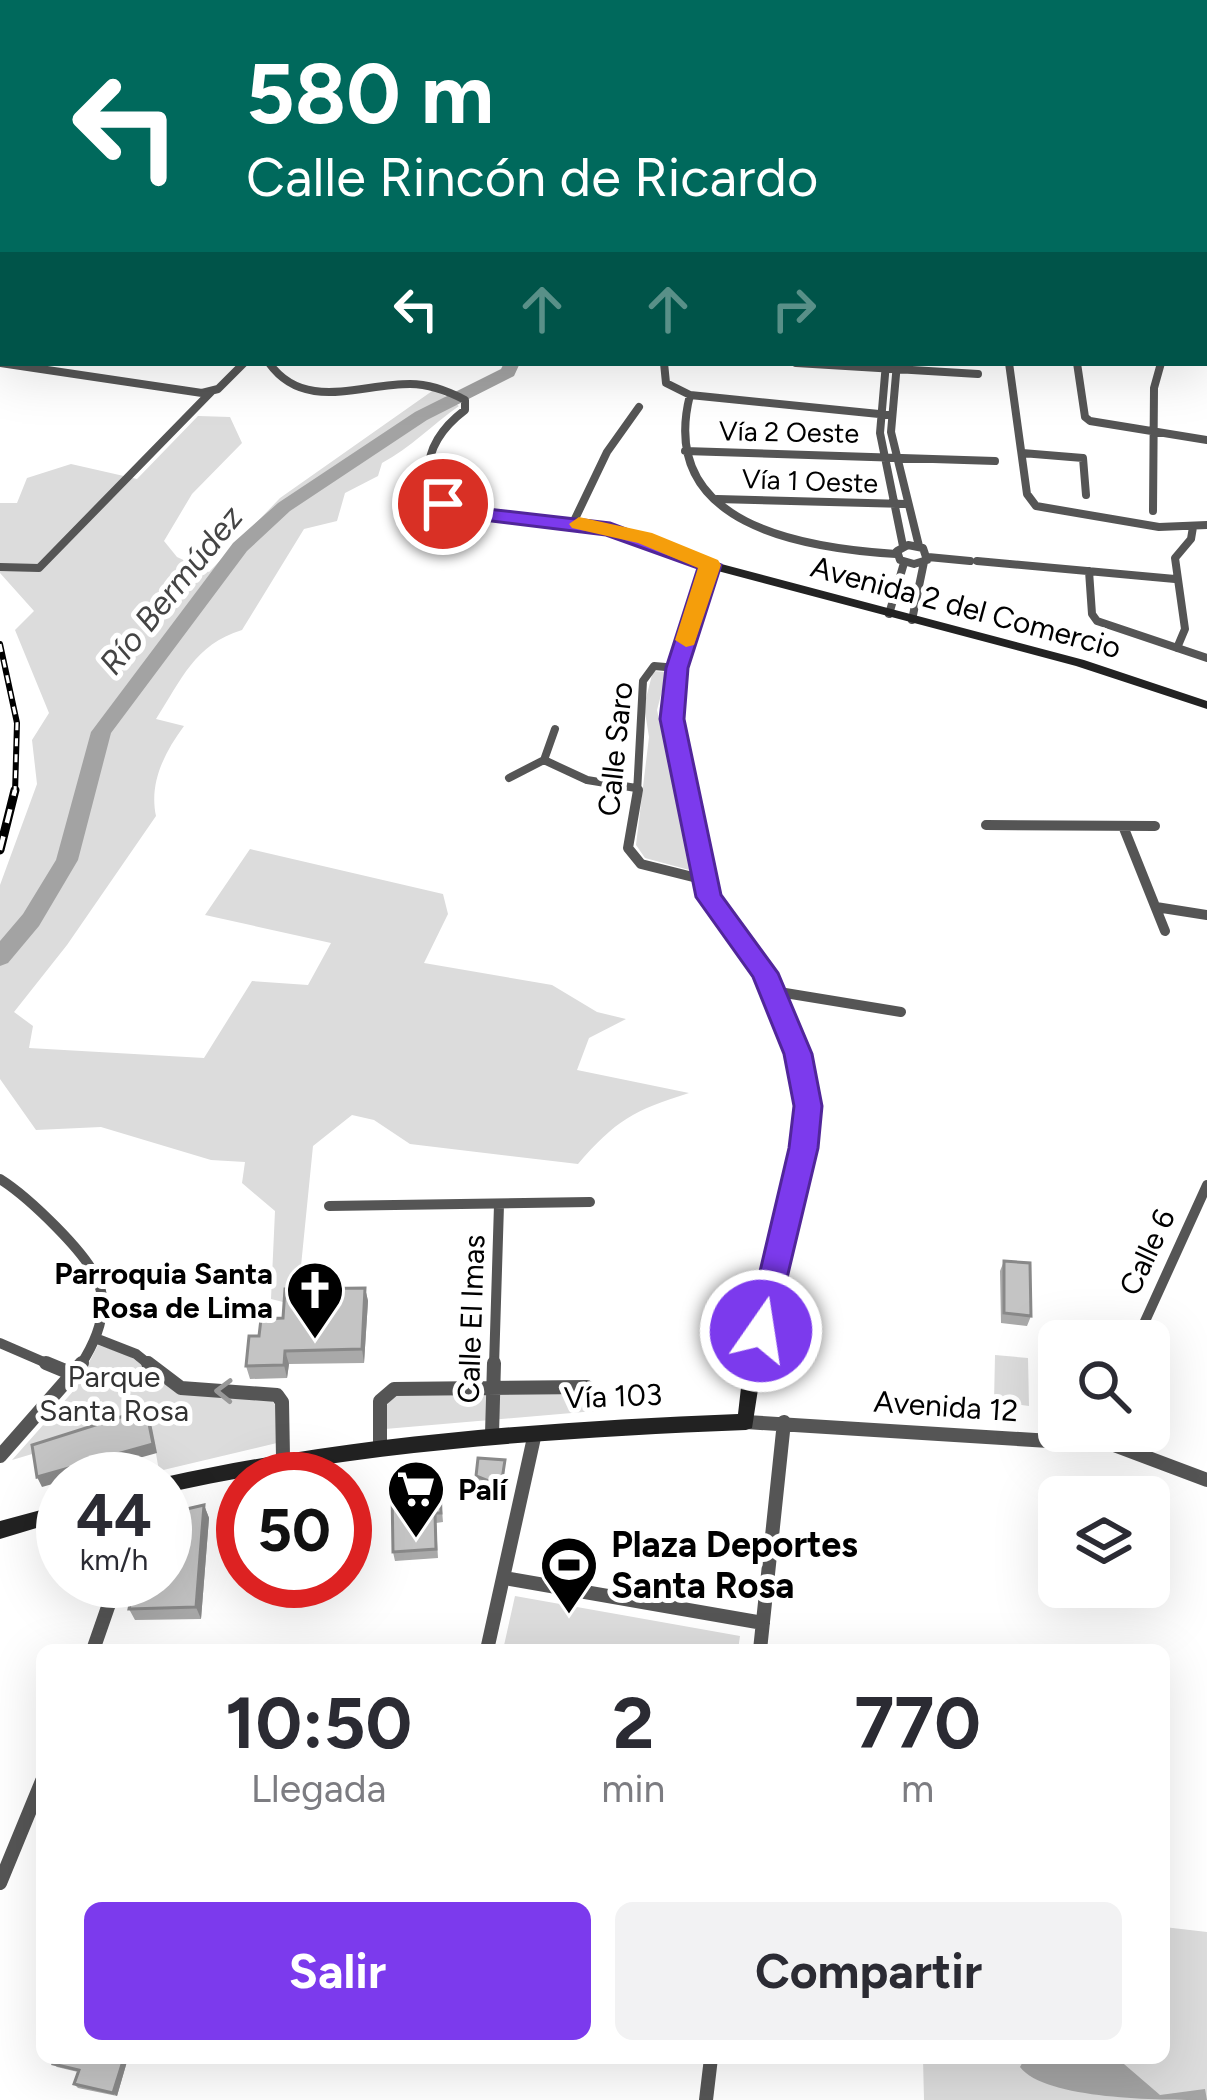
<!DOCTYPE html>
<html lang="es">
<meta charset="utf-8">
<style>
:root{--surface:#fff;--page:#f2f2f3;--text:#2b2b33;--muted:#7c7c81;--accent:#7c3aed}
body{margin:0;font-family:Figtree,sans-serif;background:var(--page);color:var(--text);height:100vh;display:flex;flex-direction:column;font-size:45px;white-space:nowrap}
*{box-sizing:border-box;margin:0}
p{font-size:39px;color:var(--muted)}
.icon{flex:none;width:66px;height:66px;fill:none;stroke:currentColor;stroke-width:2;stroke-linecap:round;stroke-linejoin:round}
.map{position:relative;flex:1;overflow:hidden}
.panel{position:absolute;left:36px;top:1644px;width:1134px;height:420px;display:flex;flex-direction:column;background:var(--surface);border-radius:18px;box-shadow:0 12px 48px #0002}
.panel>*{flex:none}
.banner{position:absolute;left:0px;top:0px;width:1209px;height:366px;box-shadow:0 12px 48px #0002;background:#00695c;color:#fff;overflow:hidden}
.buttons{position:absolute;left:1038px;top:1320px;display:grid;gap:24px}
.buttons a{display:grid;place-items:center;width:132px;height:132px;border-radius:18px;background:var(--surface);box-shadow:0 12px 48px #0002;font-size:60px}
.speed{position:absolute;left:36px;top:1452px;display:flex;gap:24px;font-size:60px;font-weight:700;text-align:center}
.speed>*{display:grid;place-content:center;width:156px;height:156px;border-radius:50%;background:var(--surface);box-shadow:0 12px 48px #0002;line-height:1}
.speed small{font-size:30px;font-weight:400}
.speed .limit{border:18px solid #d22;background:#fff;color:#111}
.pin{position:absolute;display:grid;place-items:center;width:102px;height:102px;color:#fff;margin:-51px;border:6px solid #fff;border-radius:50%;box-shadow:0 3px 12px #0007}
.me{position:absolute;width:132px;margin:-66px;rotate:13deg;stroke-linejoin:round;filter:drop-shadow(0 0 9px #0008)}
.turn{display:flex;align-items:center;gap:42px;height:252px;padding:0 48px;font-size:54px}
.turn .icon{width:156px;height:156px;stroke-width:2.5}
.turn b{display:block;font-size:84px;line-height:102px}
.lanes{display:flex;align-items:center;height:114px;padding:0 48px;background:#0003;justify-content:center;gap:60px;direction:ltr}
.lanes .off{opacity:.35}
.eta{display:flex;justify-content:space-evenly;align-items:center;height:204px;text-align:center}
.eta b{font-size:72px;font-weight:700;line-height:84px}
.primary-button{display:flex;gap:24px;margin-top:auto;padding:24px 48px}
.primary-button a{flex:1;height:138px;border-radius:18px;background:var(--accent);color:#fff;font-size:48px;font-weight:700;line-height:138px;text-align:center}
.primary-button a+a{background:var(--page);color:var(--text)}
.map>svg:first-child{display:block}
.green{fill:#dcdcdc}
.water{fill:#a3a3a3}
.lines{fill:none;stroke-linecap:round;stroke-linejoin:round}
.stream{stroke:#a3a3a3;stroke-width:3}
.river{fill:#a3a3a3;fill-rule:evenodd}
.primary-casing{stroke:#dbdbdb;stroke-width:4}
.minor-far3{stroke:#555;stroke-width:6}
.minor-far2{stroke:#555;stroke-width:8}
.minor-far1{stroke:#555;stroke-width:10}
.minor{stroke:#555;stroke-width:14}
.tertiary{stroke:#555;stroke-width:8}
.secondary{fill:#222;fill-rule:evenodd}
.primary{fill:#000;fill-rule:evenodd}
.rail-far1-casing{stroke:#000;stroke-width:6}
.rail-casing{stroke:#000;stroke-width:9}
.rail-far1{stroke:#fff;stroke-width:3;stroke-dasharray:8;stroke-linecap:butt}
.rail{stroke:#fff;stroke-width:4.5;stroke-dasharray:14;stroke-linecap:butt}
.wall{fill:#a9a9a9}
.shaded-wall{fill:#898989}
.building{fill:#c4c4c4;stroke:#898989;stroke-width:3}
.oneway{stroke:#999}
.route{fill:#7c3aed;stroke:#51269a;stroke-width:3}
.slow{fill:#f59e0b}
.labels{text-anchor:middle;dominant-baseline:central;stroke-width:10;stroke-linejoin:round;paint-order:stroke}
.far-street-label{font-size:27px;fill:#000;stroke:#fff}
.street-label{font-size:30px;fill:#000;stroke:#fff}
.poi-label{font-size:30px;font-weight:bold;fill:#000;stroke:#fff;text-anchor:end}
.park-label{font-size:30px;fill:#333;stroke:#fff}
.water-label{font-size:33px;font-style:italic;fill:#444;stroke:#fff}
.near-poi-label{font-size:36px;font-weight:bold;fill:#000;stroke:#fff;text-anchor:start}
</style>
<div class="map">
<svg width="1207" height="2100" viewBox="0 0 1207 2100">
<rect width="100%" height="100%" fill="#fff"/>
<path class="green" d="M435 389 459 406C432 425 410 448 382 463L378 476 345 493 337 521 304 529 242 630C194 645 182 679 156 719L184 726C164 753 149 783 156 816L67 945 14 1012 33 1026 29 1048 204 1058 252 981 308 985 331 943 205 915 250 849 443 894 448 914 424 963 552 985 597 1012 626 1019 589 1038 577 1070 689 1093C634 1110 615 1121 578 1164L410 1144 374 1120 352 1115 313 1146 300 1276 287 1303 271 1299 275 1211 242 1183 245 1162 211 1160 101 1127 36 1130 0 1079V885L37 784 32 740 49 713 15 630 34 611 0 573V503H17L27 478 71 464 137 479 198 416 230 417 242 443 192 494 164 541 177 557 209 572 280 498Z
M653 671 667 672 657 710 693 871 645 858 636 845 649 737 644 706Z
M98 1345 128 1355 183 1394 271 1400 276 1406 277 1443 159 1471 150 1419 12 1460 76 1388Z
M995 1355 1028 1358 1029 1406 994 1401Z
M596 1389 595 1411 385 1429 386 1406 395 1395Z
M515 1596 740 1636 738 1650H503Z
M1164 1927 1207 1932V2100H924L923 2058H1164Z"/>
<path class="water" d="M1025 2058H1117L1160 2095 1205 2089 1207 2100C1162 2100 1045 2100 1020 2067Z"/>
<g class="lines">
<path class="stream" d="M707 3 712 0"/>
<path class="river" d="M1206 251H1207V261H1206Z
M504 363H520L514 376 427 420 290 511 247 551 111 733 78 860 39 926 8 963 0 966V941L23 914 56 860 91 732 233 543 278 503 415 412 501 369Z"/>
<defs>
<path id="primary" d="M1090 0H1100L1102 3H1092Z
M1206 108H1207V115H1206Z"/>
</defs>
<use href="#primary" class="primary-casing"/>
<path class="minor-far3" d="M169 0 177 3
M477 0 489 3
M889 0 905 3
M978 0 988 3
M366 3 370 0"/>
<path class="minor-far2" d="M0 363 202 393 218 389 244 363
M269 363C304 412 360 384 410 384 430 384 448 391 465 400V410C440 429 423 453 430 486L453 509 610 529 710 565
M664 363 666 383 690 395 889 415
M796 363 978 374
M886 363 880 433 903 546
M897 363 891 432 919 546
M1009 363 1027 494 1036 506 1159 527 1207 525
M1077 363 1085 417 1090 421 1207 440
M690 395C657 525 802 548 896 554
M685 451 995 461
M1022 453 1083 458 1086 495
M717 499 906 504
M1153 511 1154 388 1161 363
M573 523 607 452 639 407
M908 545 923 548 927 560 914 564 900 560 897 551Z
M928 557 970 561
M977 561 1175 579
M0 567 39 568 211 392
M1089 571 1092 614 1097 621 1207 658
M889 614 904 563
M912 620 924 562
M1177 648 1185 629 1175 558 1191 539 1193 527
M544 760 587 780 636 788
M544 760 555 729
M509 778 544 760
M637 793 643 681 654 666 677 668"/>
<path class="minor-far1" d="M638 790 628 848 641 864 705 880
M986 825 1155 826
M1123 826 1165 931
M1156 907 1207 915
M773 991 901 1012
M0 1179C27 1196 89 1254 99 1284 109 1312 95 1343 80 1366
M329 1206 590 1202
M95 1338 136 1354 151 1366
M1136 1341 1207 1185
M0 1343 53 1366
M494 1366 499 1205"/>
<path class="minor" d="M46 1363 75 1375
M148 1363 181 1388 277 1395 282 1402 283 1457
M746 1422 1114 1445 1207 1480
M492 1434 494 1363
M380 1444V1401L394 1389 587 1387
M0 1456 82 1363
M505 1578 763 1623
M93 1650 117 1581
M487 1650 535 1433
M760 1650 784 1422
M0 1883 42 1781
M706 2100 711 2058"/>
<path class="tertiary" d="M1109 3 1113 0"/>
<path class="secondary" d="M710 561 1084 660 1207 701V709L1076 666 714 570 683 668 678 719 715 896 772 973 806 1054 815 1107 812 1148 761 1370 752 1428 746 1430C547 1438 360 1451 165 1493V1479H159L165 1477C357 1435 543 1422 738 1414L743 1370 796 1148 799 1107 790 1054 759 975 701 897 666 719 671 668 704 565Z
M63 1504V1520L0 1539V1521Z"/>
<use href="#primary" class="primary"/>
<defs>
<path id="rail-far1" d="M0 644 17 723 15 793"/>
<path id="rail" d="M0 850 15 790"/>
</defs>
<use href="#rail-far1" class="rail-far1-casing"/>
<use href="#rail" class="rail-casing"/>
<use href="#rail-far1" class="rail-far1"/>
<use href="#rail" class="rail"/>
</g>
<path class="wall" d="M995 0H1044V2Z
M1004 1261 1031 1316 1027 1326 1001 1323 1000 1271Z
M365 1288 368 1301 364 1363 289 1364 287 1378 250 1379 246 1366 259 1336 283 1318Z
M505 1466 502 1492 477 1483 476 1476Z
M440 1486 443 1522 436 1523 438 1558 395 1561 393 1552Z
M204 1505 209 1518 201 1619 135 1620 129 1609Z
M55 2058H128L117 2096 78 2088 74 2084 78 2072 57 2067 53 2064Z"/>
<path class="shaded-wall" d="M365 1288 368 1301 364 1363 362 1349Z
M285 1351 289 1364 287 1378 284 1365Z
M146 1409 150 1418 157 1453 92 1471 94 1479H63V1481L42 1487 37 1477Z
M204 1505 209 1518 201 1619 196 1607Z
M124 2058H128L117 2096 113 2093Z"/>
<path class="building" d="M1004 1261 1030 1263 1031 1316 1004 1313Z
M365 1288 362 1349 285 1351 284 1365 246 1366 249 1336H259L261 1319 283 1318 285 1289Z
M146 1409 153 1444 88 1462 89 1471 70 1477 69 1468 37 1477 32 1445Z
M478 1458 505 1460 501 1486 476 1476Z
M440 1486 441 1513H435L436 1549 393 1552 392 1490Z
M204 1505 196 1607 129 1609 135 1581H165V1514Z
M55 2058H124L113 2093 74 2084 79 2070 53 2064Z"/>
<defs><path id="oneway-chevron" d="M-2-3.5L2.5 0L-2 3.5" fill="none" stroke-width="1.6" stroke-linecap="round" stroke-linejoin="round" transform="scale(3)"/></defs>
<use class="oneway" href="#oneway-chevron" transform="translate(224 1391) rotate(-179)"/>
<path class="route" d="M443 497 470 507 610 523 721 565 688 668 684 719 721 895 778 973 812 1054 822 1106 818 1148 772 1341 761 1345 750 1341 746 1331 789 1148 794 1106 784 1054 753 977 696 897 660 719 666 668 698 568 606 535 459 517 433 504Z"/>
<path class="slow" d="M579 517 652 533 718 560 721 565 694 645 686 647 675 640 698 568 638 543 572 528 569 524Z"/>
<defs>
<symbol id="church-pin" viewBox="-11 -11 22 30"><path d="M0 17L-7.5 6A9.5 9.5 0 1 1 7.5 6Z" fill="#000" stroke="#fff"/><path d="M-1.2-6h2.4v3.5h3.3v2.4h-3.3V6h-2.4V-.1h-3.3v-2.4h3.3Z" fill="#fff"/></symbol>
<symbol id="supermarket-pin" viewBox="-11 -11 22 30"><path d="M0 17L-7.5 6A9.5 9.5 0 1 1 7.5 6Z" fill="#000" stroke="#fff"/><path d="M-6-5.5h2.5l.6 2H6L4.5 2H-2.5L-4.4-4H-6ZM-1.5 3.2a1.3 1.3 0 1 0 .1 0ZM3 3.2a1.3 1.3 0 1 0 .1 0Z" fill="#fff"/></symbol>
<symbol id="stadium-pin" viewBox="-11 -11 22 30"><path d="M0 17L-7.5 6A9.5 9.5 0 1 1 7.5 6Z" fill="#000" stroke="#fff"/><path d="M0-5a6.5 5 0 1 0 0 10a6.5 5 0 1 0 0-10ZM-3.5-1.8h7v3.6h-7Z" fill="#fff"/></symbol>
</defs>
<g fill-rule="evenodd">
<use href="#church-pin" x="282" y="1257" width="66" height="90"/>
<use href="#supermarket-pin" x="383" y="1456" width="66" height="90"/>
<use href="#stadium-pin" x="536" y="1532" width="66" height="90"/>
</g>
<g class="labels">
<g class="far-street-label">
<text transform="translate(789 432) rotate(1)">Vía 2 Oeste</text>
<text transform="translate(810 481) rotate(2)">Vía 1 Oeste</text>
</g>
<g class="street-label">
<text transform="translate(966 607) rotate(15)">Avenida 2 del Comercio</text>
<text transform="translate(615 749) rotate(-84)">Calle Saro</text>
<text transform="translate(1147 1252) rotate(-65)">Calle 6</text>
<text transform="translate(471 1319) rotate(-88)">Calle El Imas</text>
<text transform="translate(613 1396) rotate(-2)">Vía 103</text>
<text transform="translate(946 1406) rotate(4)">Avenida 12</text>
</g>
<g class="poi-label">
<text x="273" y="1273">Parroquia Santa<tspan x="273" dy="34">Rosa de Lima</tspan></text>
<text x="458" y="1489" text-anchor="start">Palí</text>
</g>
<g class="park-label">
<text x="114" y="1376">Parque<tspan x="114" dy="34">Santa Rosa</tspan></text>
</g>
<g class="water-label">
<text transform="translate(171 590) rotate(-51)">Río Bermúdez</text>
</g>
<g class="near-poi-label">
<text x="611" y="1544">Plaza Deportes<tspan x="611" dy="41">Santa Rosa</tspan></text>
</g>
</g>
</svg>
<div class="buttons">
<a><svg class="icon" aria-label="search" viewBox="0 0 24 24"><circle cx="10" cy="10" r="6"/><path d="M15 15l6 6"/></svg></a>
<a><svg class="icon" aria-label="layers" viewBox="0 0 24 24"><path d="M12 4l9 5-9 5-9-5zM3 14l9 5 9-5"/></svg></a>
</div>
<div class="speed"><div>44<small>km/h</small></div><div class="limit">50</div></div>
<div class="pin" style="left:443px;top:504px;background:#d93025"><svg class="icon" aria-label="arrive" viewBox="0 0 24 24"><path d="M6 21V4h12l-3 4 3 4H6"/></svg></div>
<svg class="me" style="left:761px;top:1331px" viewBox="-20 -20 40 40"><circle r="17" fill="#7c3aed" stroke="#fff" stroke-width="3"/><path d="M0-11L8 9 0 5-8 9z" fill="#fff"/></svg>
<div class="banner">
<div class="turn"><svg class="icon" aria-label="left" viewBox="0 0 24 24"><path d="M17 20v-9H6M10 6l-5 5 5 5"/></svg><div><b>580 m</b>Calle Rincón de Ricardo</div></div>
<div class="lanes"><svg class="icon" aria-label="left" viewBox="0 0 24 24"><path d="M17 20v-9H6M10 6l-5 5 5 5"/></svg><svg class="icon off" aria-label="ahead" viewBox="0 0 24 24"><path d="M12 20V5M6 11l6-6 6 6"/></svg><svg class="icon off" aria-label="ahead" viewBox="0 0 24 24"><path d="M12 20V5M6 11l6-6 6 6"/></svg><svg class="icon off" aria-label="right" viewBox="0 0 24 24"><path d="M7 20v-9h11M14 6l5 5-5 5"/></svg></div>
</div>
<section class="panel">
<div class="eta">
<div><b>10:50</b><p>Llegada</p></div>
<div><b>2</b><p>min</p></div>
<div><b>770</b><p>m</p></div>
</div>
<div class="primary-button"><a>Salir</a><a>Compartir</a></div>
</section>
</div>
